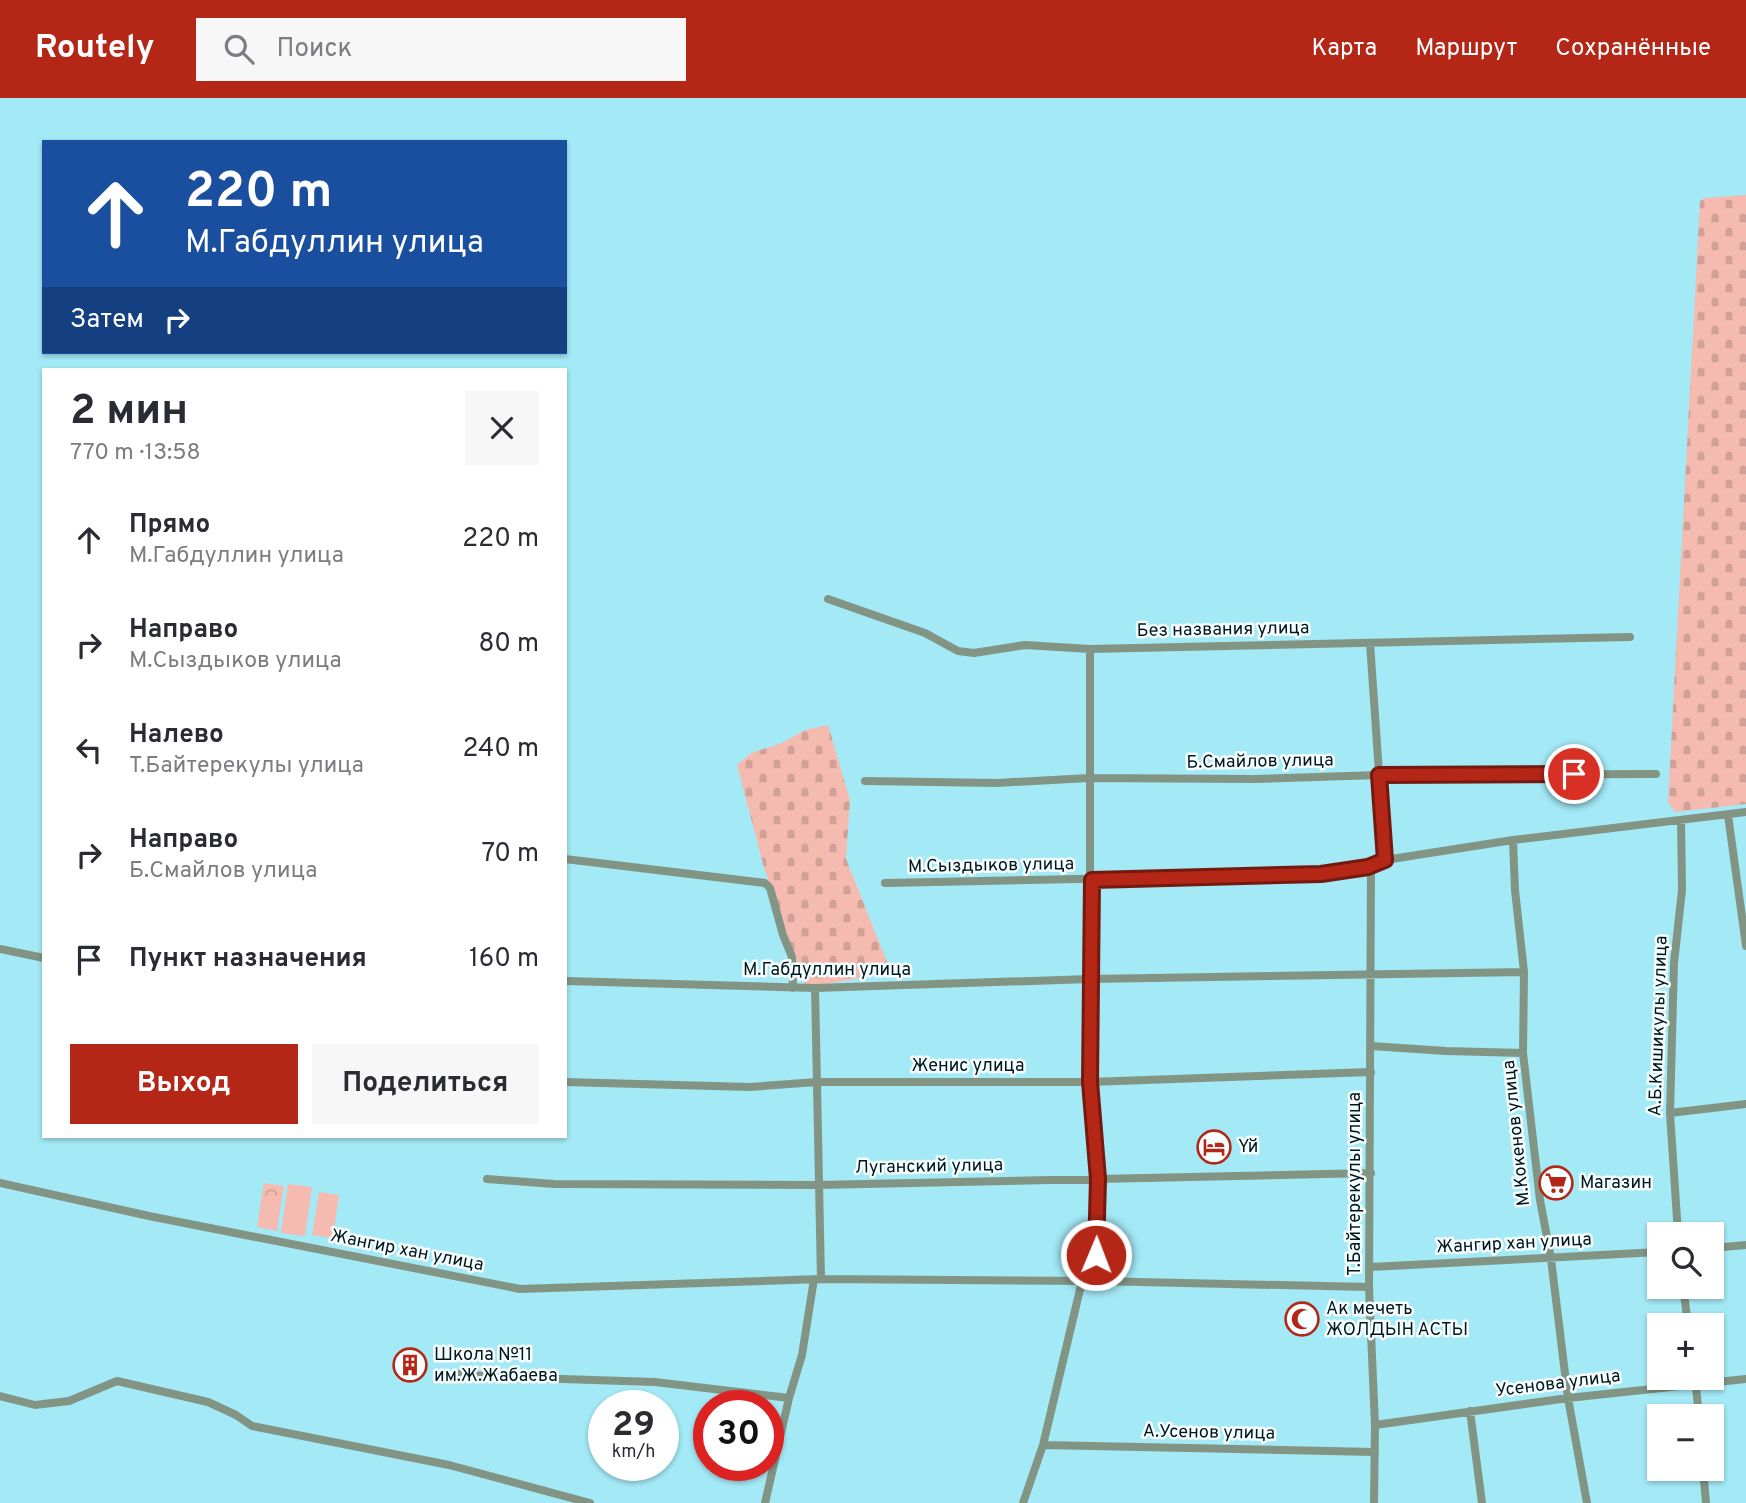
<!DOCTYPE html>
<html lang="ru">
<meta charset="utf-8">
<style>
:root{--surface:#fff;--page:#f7f7f7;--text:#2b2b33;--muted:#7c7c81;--accent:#b42616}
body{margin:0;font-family:Overpass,sans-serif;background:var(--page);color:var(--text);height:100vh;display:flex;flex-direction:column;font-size:26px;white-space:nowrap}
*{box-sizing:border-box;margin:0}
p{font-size:23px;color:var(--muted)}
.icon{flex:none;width:38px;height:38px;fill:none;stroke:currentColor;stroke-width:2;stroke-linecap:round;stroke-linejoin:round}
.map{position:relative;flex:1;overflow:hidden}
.drawer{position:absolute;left:42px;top:270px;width:525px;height:770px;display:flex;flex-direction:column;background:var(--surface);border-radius:0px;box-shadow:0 2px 5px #0004}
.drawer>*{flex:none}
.guide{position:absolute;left:42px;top:42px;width:525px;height:214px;border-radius:0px;box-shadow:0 2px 5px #0004;background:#1a4fa0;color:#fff;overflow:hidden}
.tools{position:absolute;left:1647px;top:1124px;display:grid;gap:14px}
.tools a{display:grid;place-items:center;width:77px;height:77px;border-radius:0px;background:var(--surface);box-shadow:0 2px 5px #0004;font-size:35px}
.speed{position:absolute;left:588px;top:1292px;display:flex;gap:14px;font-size:35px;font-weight:700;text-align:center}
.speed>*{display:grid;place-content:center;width:91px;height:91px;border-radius:50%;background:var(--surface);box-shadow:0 2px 5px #0004;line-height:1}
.speed small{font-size:18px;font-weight:400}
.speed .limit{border:10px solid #d22;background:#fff;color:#111}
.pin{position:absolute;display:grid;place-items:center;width:60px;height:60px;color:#fff;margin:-30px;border:4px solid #fff;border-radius:50%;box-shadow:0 2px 7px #0007}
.me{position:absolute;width:77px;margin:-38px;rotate:1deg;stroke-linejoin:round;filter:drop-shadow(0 0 5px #0008)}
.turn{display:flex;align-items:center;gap:24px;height:147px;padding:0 28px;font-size:32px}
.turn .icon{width:91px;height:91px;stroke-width:2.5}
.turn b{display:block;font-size:49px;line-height:60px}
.then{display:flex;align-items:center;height:66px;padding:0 28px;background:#0003;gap:14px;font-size:26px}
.round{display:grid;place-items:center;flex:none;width:74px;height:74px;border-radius:0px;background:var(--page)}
.headline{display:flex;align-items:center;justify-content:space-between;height:119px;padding:0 28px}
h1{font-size:42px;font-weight:700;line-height:52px}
.action{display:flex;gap:14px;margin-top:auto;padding:14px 28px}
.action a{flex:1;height:80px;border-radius:0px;background:var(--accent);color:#fff;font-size:28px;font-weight:700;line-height:80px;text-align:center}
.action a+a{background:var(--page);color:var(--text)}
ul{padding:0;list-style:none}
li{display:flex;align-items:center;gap:21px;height:105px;padding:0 28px}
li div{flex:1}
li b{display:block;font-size:26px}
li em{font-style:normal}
header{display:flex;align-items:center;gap:42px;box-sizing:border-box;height:98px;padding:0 35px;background:var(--accent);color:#fff}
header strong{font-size:33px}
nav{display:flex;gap:38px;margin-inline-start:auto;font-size:24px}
.search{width:490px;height:63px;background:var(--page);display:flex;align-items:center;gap:18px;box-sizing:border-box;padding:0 24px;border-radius:0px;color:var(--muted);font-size:26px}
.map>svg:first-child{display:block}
.cemetery{fill:url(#cemetery-stones)}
.park{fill:url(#park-crowns)}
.pitch{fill:#f6bbb0}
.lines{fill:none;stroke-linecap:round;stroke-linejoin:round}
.minor{stroke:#829585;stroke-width:8}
.route-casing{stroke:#75190e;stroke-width:18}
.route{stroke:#b42616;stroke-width:12}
.labels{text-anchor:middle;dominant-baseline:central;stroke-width:5;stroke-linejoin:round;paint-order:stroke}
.street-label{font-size:18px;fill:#00171c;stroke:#f7feff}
.poi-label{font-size:18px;fill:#00171c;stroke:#f7feff;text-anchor:start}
</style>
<header>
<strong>Routely</strong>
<div class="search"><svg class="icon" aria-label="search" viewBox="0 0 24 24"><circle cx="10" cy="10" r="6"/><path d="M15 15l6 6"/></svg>Поиск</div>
<nav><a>Карта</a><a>Маршрут</a><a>Сохранённые</a></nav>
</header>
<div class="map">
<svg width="1746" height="1405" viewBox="0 0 1746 1405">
<defs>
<pattern id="cemetery-stones" width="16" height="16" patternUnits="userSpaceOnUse" patternTransform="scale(1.75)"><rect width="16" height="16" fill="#f6bbb0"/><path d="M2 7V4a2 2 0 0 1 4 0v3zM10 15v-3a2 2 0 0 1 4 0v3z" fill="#d1a097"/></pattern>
<pattern id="park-crowns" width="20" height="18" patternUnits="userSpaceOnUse" patternTransform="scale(1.75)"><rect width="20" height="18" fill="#f6bbb0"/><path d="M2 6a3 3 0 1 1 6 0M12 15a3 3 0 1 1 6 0" fill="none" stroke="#d1a097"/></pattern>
</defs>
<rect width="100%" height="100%" fill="#a3e9f6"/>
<path class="cemetery" d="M1746 97V706L1675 714 1668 704 1700 103 1704 100Z
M828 627 850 702 846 761 891 874 821 887H805L764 770 737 667 751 655 782 645 805 632Z"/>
<path class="park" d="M264 1085 284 1088 280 1112 260 1109Z"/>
<path class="pitch" d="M288 1086 312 1089 305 1138 281 1135Z
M319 1094 339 1097 333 1140 312 1137Z
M260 1109 280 1112 277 1133 257 1129Z"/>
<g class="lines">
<path class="minor" d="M828 501 925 535 958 553 974 555 1025 547 1090 551 1630 539
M1370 545 1385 762
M1090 551V984L1098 1081 1095 1183
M865 683 997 685 1089 680 1255 681 1379 677 1656 676
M1728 717 1746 848
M1513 742 1515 792 1524 874 1523 955 1540 1102 1551 1161 1568 1300 1587 1405
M565 761 765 785 770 790 783 837 792 859 793 890
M1371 768 1369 1189 1375 1327 1374 1405
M885 785 1321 776 1368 769 1385 762 1513 742 1746 714
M0 851 44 860
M565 883 815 890 1090 881 1524 874
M815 890 821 1181
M1371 948 1446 953 1523 955
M565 984 750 989 817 984H1090L1371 974
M1670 1015 1746 1006
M487 1081 554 1086 818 1087 1371 1075
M0 1085 149 1118 520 1191 821 1181 1095 1183 1369 1189
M1678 1136 1670 1015 1674 865 1682 792 1681 722
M1712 1150 1746 1147
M1371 1169 1659 1154
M1683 1188 1688 1227
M458 1276 500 1279 655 1284 789 1300
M1695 1279 1699 1318
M0 1298 35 1307 69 1303 117 1283 208 1304 236 1317 252 1328 449 1367 590 1405
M1470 1313 1482 1405
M1375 1327 1568 1300 1746 1281
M1043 1347 1375 1354
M1703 1370 1706 1405
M765 1405 789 1300 802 1257 814 1181
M1023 1405 1043 1347 1082 1183"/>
</g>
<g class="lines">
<defs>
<path id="route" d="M1096 1157 1098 1081 1090 984 1092 782 1321 776 1368 769 1385 762 1379 677 1574 676"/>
</defs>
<use href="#route" class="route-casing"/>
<use href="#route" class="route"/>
</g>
<defs>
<symbol id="hotel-ring" viewBox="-11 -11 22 22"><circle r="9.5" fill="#f7feff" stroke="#b42616" stroke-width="1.5"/><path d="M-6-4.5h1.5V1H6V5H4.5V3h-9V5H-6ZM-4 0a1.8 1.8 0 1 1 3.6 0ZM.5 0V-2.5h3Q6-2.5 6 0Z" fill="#b42616"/></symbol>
<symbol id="supermarket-ring" viewBox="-11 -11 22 22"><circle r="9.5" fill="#f7feff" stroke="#b42616" stroke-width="1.5"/><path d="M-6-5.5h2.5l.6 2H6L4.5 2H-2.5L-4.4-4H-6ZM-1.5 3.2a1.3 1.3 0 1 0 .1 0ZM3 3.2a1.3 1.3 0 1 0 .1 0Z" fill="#b42616"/></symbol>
<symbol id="mosque-ring" viewBox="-11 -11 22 22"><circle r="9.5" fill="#f7feff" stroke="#b42616" stroke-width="1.5"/><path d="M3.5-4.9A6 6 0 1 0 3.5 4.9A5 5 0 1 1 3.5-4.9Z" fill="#b42616"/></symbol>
<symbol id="building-ring" viewBox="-11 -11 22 22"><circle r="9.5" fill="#f7feff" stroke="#b42616" stroke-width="1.5"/><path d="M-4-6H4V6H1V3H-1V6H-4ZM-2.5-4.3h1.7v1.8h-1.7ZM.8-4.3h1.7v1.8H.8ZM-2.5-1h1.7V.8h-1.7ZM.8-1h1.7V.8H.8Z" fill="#b42616"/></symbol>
</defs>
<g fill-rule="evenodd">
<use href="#hotel-ring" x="1195" y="1030" width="38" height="38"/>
<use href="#supermarket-ring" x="1537" y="1066" width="38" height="38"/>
<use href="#mosque-ring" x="1283" y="1202" width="38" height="38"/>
<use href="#building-ring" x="391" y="1248" width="38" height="38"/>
</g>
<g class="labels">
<g class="street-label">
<text transform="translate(1223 532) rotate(-1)">Без названия улица</text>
<text transform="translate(1260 664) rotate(-1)">Б.Смайлов улица</text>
<text transform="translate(991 768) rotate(-1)">М.Сыздыков улица</text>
<text x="827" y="872">М.Габдуллин улица</text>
<text transform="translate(1659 928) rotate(-88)">А.Б.Кишикулы улица</text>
<text x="968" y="968">Женис улица</text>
<text transform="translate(1517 1035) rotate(-96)">М.Кокенов улица</text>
<text transform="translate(929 1069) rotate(-1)">Луганский улица</text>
<text transform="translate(1355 1086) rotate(-90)">Т.Байтерекулы улица</text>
<text transform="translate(1514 1146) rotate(-3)">Жангир хан улица</text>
<text transform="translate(407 1153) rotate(11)">Жангир хан улица</text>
<text transform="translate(1558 1286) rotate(-7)">Усенова улица</text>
<text transform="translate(1209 1335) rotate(1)">А.Усенов улица</text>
</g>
<g class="poi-label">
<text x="1238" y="1049">Үй</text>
<text x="1580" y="1085">Магазин</text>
<text x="1326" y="1211">Ак мечеть<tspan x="1326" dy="21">ЖОЛДЫН АСТЫ</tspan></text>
<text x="434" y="1257">Школа №11<tspan x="434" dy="21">им.Ж.Жабаева</tspan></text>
</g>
</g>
</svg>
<div class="tools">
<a><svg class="icon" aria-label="search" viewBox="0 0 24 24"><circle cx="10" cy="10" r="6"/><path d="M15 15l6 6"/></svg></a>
<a>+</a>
<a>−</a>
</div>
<div class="speed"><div>29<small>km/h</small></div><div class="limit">30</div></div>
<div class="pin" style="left:1574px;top:676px;background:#d93025"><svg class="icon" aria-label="arrive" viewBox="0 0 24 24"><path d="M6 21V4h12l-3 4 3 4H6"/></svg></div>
<svg class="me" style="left:1096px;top:1157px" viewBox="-20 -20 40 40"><circle r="17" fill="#b42616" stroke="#fff" stroke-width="3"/><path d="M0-11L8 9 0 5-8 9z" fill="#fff"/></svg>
<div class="guide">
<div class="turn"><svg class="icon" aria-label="ahead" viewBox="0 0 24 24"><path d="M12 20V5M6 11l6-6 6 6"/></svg><div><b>220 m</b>М.Габдуллин улица</div></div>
<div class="then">Затем<svg class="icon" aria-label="right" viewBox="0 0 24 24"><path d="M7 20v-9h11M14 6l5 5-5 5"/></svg></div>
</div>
<section class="drawer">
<div class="headline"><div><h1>2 мин</h1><p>770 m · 13:58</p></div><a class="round"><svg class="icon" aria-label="close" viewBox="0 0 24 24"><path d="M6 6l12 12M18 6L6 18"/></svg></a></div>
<ul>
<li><svg class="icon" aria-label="ahead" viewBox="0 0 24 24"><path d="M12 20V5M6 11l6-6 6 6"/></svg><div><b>Прямо</b><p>М.Габдуллин улица</p></div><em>220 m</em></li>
<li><svg class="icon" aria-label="right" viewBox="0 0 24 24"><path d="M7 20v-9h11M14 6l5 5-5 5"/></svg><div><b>Направо</b><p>М.Сыздыков улица</p></div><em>80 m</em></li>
<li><svg class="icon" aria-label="left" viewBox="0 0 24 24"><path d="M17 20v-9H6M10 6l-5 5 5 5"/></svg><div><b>Налево</b><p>Т.Байтерекулы улица</p></div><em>240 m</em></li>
<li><svg class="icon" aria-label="right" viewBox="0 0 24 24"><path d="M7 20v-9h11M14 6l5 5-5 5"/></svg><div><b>Направо</b><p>Б.Смайлов улица</p></div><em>70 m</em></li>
<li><svg class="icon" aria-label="arrive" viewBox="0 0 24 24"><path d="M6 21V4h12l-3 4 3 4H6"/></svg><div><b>Пункт назначения</b></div><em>160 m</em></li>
</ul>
<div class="action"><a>Выход</a><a>Поделиться</a></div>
</section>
</div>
